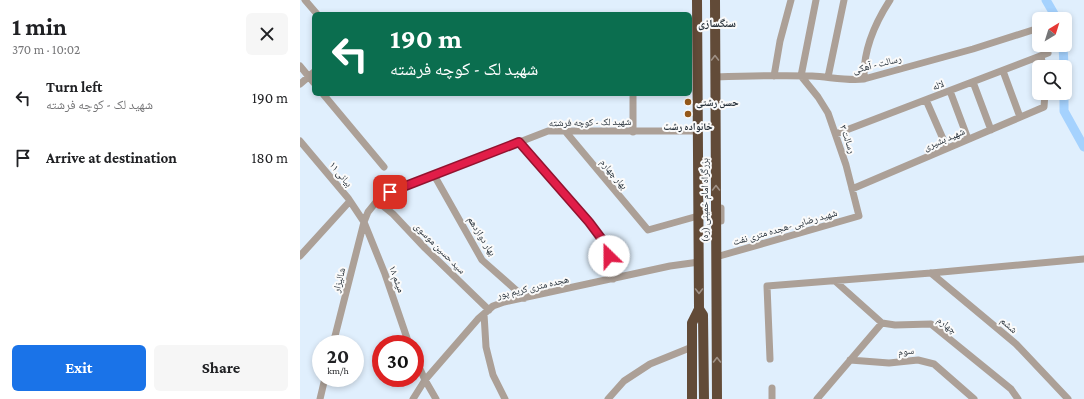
<!DOCTYPE html>
<meta charset="utf-8">
<style>
:root{--surface:#fff;--page:#f6f6f6;--text:#202124;--muted:#757577;--accent:#1a73e8}
body{margin:0;font-family:"Crimson Pro","Noto Naskh Arabic",serif;background:var(--page);color:var(--text);height:100vh;display:flex;flex-direction:column;font-size:15px;white-space:nowrap}
*{box-sizing:border-box;margin:0}
p{font-size:13px;color:var(--muted)}
.icon{flex:none;width:22px;height:22px;fill:none;stroke:currentColor;stroke-width:2;stroke-linecap:round;stroke-linejoin:round}
.map{position:relative;flex:1;overflow:hidden}
.details{display:flex;flex-direction:column;background:var(--surface);width:300px}
.details>*{flex:none}
.hud{position:absolute;left:12px;top:12px;width:380px;height:84px;border-radius:6px;box-shadow:0 2px 6px #0003;background:#0b6e4f;color:#fff;overflow:hidden}
.needle{width:26px;rotate:38deg}
.controls{position:absolute;left:732px;top:12px;display:grid;gap:8px}
.controls a{display:grid;place-items:center;width:40px;height:40px;border-radius:6px;background:var(--surface);box-shadow:0 2px 6px #0003;font-size:20px}
.speed{position:absolute;left:12px;top:335px;display:flex;gap:8px;font-size:20px;font-weight:700;text-align:center}
.speed>*{display:grid;place-content:center;width:52px;height:52px;border-radius:50%;background:var(--surface);box-shadow:0 2px 6px #0003;line-height:1}
.speed small{font-size:10px;font-weight:400}
.speed .limit{border:6px solid #d22;background:#fff;color:#111}
.pin{position:absolute;display:grid;place-items:center;width:34px;height:34px;color:#fff;margin:-17px;border-radius:8px;box-shadow:0 2px 6px #0006}
.me{position:absolute;width:44px;margin:-22px;rotate:337deg;stroke-linejoin:round;filter:drop-shadow(0 0 3px #0008)}
.turn{display:flex;align-items:center;gap:14px;height:84px;padding:0 12px;font-size:18px}
.turn .icon{width:52px;height:52px;stroke-width:2.5}
.turn b{display:block;font-size:28px;line-height:34px}
.round{display:grid;place-items:center;flex:none;width:42px;height:42px;border-radius:6px;background:var(--page)}
.headline{display:flex;align-items:center;justify-content:space-between;height:68px;padding:0 12px}
h1{font-size:24px;font-weight:700;line-height:30px}
.action{display:flex;gap:8px;margin-top:auto;padding:8px 12px}
.action a{flex:1;height:46px;border-radius:6px;background:var(--accent);color:#fff;font-size:16px;font-weight:700;line-height:46px;text-align:center}
.action a+a{background:var(--page);color:var(--text)}
ul{padding:0;list-style:none}
li{display:flex;align-items:center;gap:12px;height:60px;padding:0 12px}
li div{flex:1}
li b{display:block;font-size:15px}
li em{font-style:normal}
main{display:flex;flex:1;min-height:0}
.map>svg:first-child{display:block}
.lines{fill:none;stroke-linecap:round;stroke-linejoin:round}
.river{stroke:#a5d2fe;stroke-width:9}
.minor{stroke:#aca097;stroke-width:7}
.highway{stroke:#624b38;stroke-width:10}
.oneway{stroke:#9f9186}
.route-casing{stroke:#92132f;stroke-width:10}
.route{stroke:#e11d48;stroke-width:7}
.poi-dot{fill:#95591a;stroke:#fafafa;stroke-width:1.5}
.labels{text-anchor:middle;dominant-baseline:central;stroke-width:4;stroke-linejoin:round;paint-order:stroke}
.street-label{font-size:10px;fill:#263039;stroke:#fafafa}
.poi-label{font-size:10px;font-weight:bold;fill:#263039;stroke:#fafafa;text-anchor:start}
.neighbourhood-label{font-size:11px;font-weight:bold;fill:#263039;stroke:#fafafa}
</style>
<main>
<section class="details">
<div class="headline"><div><h1>1 min</h1><p>370 m · 10:02</p></div><a class="round"><svg class="icon" aria-label="close" viewBox="0 0 24 24"><path d="M6 6l12 12M18 6L6 18"/></svg></a></div>
<ul>
<li><svg class="icon" aria-label="left" viewBox="0 0 24 24"><path d="M17 20v-9H6M10 6l-5 5 5 5"/></svg><div><b>Turn left</b><p>شهید لک - کوچه فرشته</p></div><em>190 m</em></li>
<li><svg class="icon" aria-label="arrive" viewBox="0 0 24 24"><path d="M6 21V4h12l-3 4 3 4H6"/></svg><div><b>Arrive at destination</b></div><em>180 m</em></li>
</ul>
<div class="action"><a>Exit</a><a>Share</a></div>
</section>
<div class="map">
<svg width="784" height="399" viewBox="0 0 784 399">
<rect width="100%" height="100%" fill="#e0effd"/>
<g class="lines">
<path class="river" d="M746 0 757 19
M763 45 764 67
M764 93V111L784 147"/>
<path class="minor" d="M5 0 17 14
M741 56 743 67
M0 66 14 83
M703 71 720 117
M474 76 480 41 491 0
M415 77C447 76 480 75 512 76 530 77 547 81 564 79L673 49 739 28
M528 77 544 0
M564 79C563 51 575 23 590 0
M673 82 691 130
M0 84 14 72
M650 91 668 139
M23 94 84 167
M626 100 647 148
M265 131 348 230 398 216
M333 132V94
M536 134 748 53
M0 141 48 198 64 222 85 274 109 344
M219 142 289 222 304 242 308 253 313 279
M134 175 182 260 225 298
M552 189 744 107 745 93
M77 201 93 214 125 248 189 310
M421 221V208
M0 256 50 201
M416 257 559 216 546 165 528 113 518 97 501 76 516 0
M631 273 716 344 768 399
M535 281 582 323 595 325 631 324 711 389 718 399
M184 314 186 347 193 375 205 399
M33 344 64 222 68 212 81 196 248 131H398
M115 358 125 380 136 399
M470 359 467 286 631 273 784 259
M550 360 589 363 618 360 634 364 674 399
M20 399 25 378
M113 399 125 380 178 319 193 306 204 302 370 266 399 262
M308 399 324 381 350 364 392 347
M472 399V388
M517 399 582 323"/>
<path class="highway" d="M415 0 417 399
M399 309 403 315 404 399
M392 399V323L399 309 397 0"/>
</g>
<defs><path id="oneway-chevron" d="M-2-3.5L2.5 0L-2 3.5" fill="none" stroke-width="1.6" stroke-linecap="round" stroke-linejoin="round"/></defs>
<g class="oneway">
<use href="#oneway-chevron" transform="translate(415 58) rotate(-90)"/>
<use href="#oneway-chevron" transform="translate(416 188) rotate(-90)"/>
<use href="#oneway-chevron" transform="translate(399 291) rotate(90)"/>
<use href="#oneway-chevron" transform="translate(417 360) rotate(-90)"/>
</g>
<g class="lines">
<defs>
<path id="route" d="M90 192 219 142 289 222 304 242 309 256"/>
</defs>
<use href="#route" class="route-casing"/>
<use href="#route" class="route"/>
</g>
<g class="poi-dot">
<circle cx="388" cy="102" r="4"/>
<circle cx="388" cy="114" r="4"/>
</g>
<g class="labels">
<g class="street-label">
<text transform="translate(577 64) rotate(-14)">رسالت - آهکی</text>
<text transform="translate(638 85) rotate(-21)">لاله</text>
<text transform="translate(290 122) rotate(-1)">شهید لک - کوچه فرشته</text>
<text transform="translate(548 139) rotate(71)">رسالت ۳</text>
<text transform="translate(644 139) rotate(-23)">شهید بشیری</text>
<text transform="translate(41 174) rotate(50)">بیانی ۱۱</text>
<text transform="translate(314 174) rotate(50)">بهار چهارم</text>
<text transform="translate(404 200) rotate(-90)">بزرگراه امام خمینی (ره)</text>
<text transform="translate(485 227) rotate(-16)">شهید رضایی -هجده متری نفت</text>
<text transform="translate(182 236) rotate(58)">بهار دوازدهم</text>
<text transform="translate(140 248) rotate(45)">سید حسین موسوی</text>
<text transform="translate(97 279) rotate(70)">میثم ۱۸</text>
<text transform="translate(39 280) rotate(-76)">شالیزار</text>
<text transform="translate(233 287) rotate(-13)">هجده متری کریم پور</text>
<text transform="translate(647 325) rotate(37)">چهارم</text>
<text transform="translate(709 325) rotate(41)">ششم</text>
<text transform="translate(606 351) rotate(-5)">سوم</text>
</g>
<g class="poi-label">
<text x="396" y="102">حسن رشتی</text>
<text x="388" y="126" text-anchor="middle">خانواده رشت</text>
</g>
<g class="neighbourhood-label">
<text x="417" y="23">سنگسازی</text>
</g>
</g>
</svg>
<div class="controls">
<a><svg class="needle" viewBox="-14 -14 28 28"><path d="M0-13l5 13h-10z" fill="#e53935"/><path d="M0 13l5-13h-10z" fill="#757577"/></svg></a>
<a><svg class="icon" aria-label="search" viewBox="0 0 24 24"><circle cx="10" cy="10" r="6"/><path d="M15 15l6 6"/></svg></a>
</div>
<div class="speed"><div>20<small>km/h</small></div><div class="limit">30</div></div>
<div class="pin" style="left:90px;top:192px;background:#d93025"><svg class="icon" aria-label="arrive" viewBox="0 0 24 24"><path d="M6 21V4h12l-3 4 3 4H6"/></svg></div>
<svg class="me" style="left:309px;top:256px" viewBox="-20 -20 40 40"><circle r="19" fill="#fff"/><path d="M0-13L10 11 0 6-10 11z" fill="#e11d48"/></svg>
<div class="hud">
<div class="turn"><svg class="icon" aria-label="left" viewBox="0 0 24 24"><path d="M17 20v-9H6M10 6l-5 5 5 5"/></svg><div><b>190 m</b>شهید لک - کوچه فرشته</div></div>
</div>
</div>
</main>
